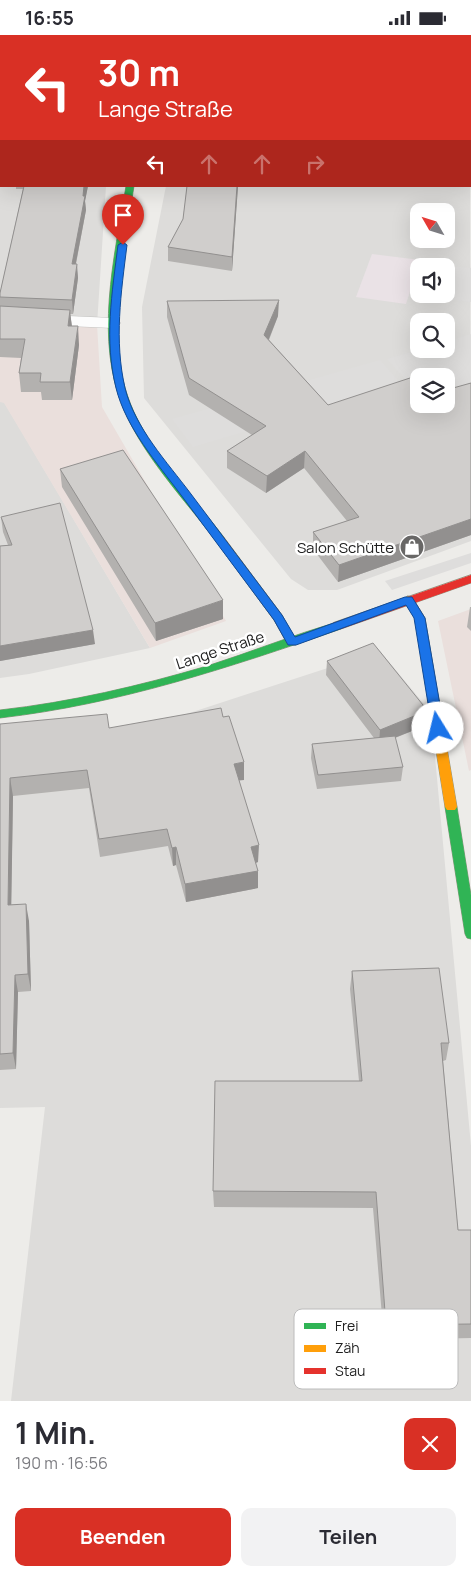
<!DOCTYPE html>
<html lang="de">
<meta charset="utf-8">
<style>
:root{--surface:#fff;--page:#f2f2f3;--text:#2b2b33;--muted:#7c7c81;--accent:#d93025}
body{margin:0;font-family:Manrope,sans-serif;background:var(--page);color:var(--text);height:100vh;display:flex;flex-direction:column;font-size:19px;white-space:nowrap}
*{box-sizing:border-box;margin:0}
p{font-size:16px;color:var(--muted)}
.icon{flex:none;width:28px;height:28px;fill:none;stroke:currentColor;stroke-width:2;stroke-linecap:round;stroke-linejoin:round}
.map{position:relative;height:1366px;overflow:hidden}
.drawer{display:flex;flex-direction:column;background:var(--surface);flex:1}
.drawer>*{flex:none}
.guide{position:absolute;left:0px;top:0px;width:471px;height:152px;box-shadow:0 5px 20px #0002;background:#d93025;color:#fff;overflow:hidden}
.needle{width:32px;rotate:309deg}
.fabs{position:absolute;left:410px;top:168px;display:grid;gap:10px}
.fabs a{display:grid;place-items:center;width:45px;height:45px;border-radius:10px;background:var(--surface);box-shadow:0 5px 20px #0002;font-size:25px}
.pin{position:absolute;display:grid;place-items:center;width:42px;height:42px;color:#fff;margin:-51px -21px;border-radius:50% 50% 50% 0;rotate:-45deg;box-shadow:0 0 5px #0007}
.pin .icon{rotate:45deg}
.me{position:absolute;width:55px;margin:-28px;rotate:351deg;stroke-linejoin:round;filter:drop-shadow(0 0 4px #0008)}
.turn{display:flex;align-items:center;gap:18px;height:105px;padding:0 15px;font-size:22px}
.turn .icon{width:65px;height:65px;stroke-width:2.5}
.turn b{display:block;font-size:35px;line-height:42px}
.lanes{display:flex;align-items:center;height:48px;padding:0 15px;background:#0003;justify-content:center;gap:25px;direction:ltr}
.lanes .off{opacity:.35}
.round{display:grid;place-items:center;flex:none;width:52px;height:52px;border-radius:10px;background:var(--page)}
.overview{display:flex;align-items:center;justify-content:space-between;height:85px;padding:0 15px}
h1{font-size:30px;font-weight:700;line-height:38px}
.primary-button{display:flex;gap:10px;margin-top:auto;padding:10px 15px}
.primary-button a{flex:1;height:58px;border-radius:10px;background:var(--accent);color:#fff;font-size:20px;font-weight:700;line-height:58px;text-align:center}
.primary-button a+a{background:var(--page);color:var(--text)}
.status{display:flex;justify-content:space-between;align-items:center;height:35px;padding:0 25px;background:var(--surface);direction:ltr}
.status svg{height:14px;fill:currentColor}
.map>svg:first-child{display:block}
.residential{fill:#dddcda;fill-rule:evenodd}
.commercial{fill:#eadfdc}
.industrial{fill:#eae2e6}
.parking{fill:#dedddc}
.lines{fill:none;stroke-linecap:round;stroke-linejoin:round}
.lane-casing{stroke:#c3c3c1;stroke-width:1}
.street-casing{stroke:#c3c3c1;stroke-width:1}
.fast-casing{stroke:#929682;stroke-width:1}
.slow-casing{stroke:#929682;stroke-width:1}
.jam-casing{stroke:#929682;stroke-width:1}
.lane{fill:#fcfcfc;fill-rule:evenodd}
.street{fill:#fcfcfc;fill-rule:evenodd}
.fast{fill:#30b455;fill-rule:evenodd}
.slow{fill:#ff9f0a;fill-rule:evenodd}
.jam{fill:#e5322d;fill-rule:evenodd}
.wall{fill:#b3b1af}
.shaded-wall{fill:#92908f}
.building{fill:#d0cecc;stroke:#92908f}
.route{fill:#1a73e8;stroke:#114b97}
.labels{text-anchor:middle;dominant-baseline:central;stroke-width:5;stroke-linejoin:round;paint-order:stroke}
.poi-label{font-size:15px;fill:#202020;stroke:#fff;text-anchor:end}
.street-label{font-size:15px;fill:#202020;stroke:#fff}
.key{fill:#fff;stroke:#bcbcbc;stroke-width:1}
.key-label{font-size:14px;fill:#202020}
</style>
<div class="status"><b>16:55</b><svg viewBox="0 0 49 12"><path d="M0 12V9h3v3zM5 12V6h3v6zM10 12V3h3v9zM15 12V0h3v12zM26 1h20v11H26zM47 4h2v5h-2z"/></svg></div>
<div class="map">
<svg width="471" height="1366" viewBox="0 0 471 1366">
<rect width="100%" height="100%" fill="#edece9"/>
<path class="residential" d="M0 0H121L1 1V151H106L97 290 0 286Z
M184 0H471V68L470 1Z
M470 90 471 506 337 555H308L291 544 144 363 142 272 166 151H470ZM419 176H446V204H419ZM419 231H446V259H419ZM419 286H446V314H419ZM419 341H446V369H419Z
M0 367H4L150 613 29 639 0 643Z
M380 616 429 675 433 700 471 1111V1366H11L45 1072 0 1073V702L137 691 168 685Z"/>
<path class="commercial" d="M0 286 97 290 102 372 226 586 150 613 4 368 0 367Z
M471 574V735L469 736 438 586Z"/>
<path class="industrial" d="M372 219 420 225 406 269 356 262Z"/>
<path class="parking" d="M447 231 471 233V267L436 263 437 259H446Z
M471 299V352L446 360V341H419V360L387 324 422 314H446V307Z
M380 325 402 350 193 412 172 384Z
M471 518V528L392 555 385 546Z"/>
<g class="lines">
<defs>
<path id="lane" d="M0 278 113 283 121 288 113 293 0 288Z"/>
<path id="street" d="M142 0H160V1H143Z"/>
<path id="fast" d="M126 151H134C123 223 102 307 134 377 155 422 192 461 223 501L224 503 219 506 215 505C185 465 144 422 124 375 94 305 114 224 126 151Z
M337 587 341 588 342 591 341 594C227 633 120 669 0 683V675C71 667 139 651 207 631 251 617 293 600 337 587Z
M451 767 455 769 457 772 471 860V904L467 903 465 899 445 772 447 769Z"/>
<path id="slow" d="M219 500 223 501 282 580 297 607 296 610H288L274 585 215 505 214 503Z
M408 561 412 562 425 583 457 772 455 775H447L445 772 415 583 403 565Z"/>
<path id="jam" d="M471 540V548L341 594H333L332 591 333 588Z"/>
</defs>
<use href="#lane" class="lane-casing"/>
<use href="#street" class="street-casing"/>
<use href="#fast" class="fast-casing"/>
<use href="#slow" class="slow-casing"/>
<use href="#jam" class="jam-casing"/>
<use href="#lane" class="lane"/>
<use href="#street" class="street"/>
<use href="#fast" class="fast"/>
<use href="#slow" class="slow"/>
<use href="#jam" class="jam"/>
</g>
<path class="wall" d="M470 6H471V128H470Z
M16 151H88L85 166 86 175 76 229 78 243 73 279H70L72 291 79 310 72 365H42L41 357H21L19 338 21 323 0 322V258L23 154H16Z
M187 151H238L232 236 168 226V212L183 184Z
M167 266 278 281 269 305 328 370 419 369 471 348V500L338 547 313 514V497L347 486 304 433 266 458 227 433V416L252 400 189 360 167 282Z
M60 434 223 584 156 606 62 452Z
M1 482 95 609 0 626V511L8 510 3 497Z
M470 572H471V596L467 592Z
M327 626 422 692 395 703 403 732 401 746 317 754 311 723 312 709 374 703 326 640Z
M0 689 109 693 244 745H239L258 827 256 828 258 853 186 867 176 830 173 831 168 811 100 822 89 753 13 761 11 870 29 886 31 956 18 957 16 1034 0 1035Z
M352 936 449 1008 446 1025 443 1026 458 1195H471V1303L384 1305 373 1173 214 1172 213 1156 359 1046 350 954Z"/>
<path class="shaded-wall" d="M84 151H88L85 166 86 175 73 243 72 229Z
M237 151H238L232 236V222Z
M77 229 78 243 73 279 72 265Z
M279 265 278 281 264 316V300Z
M70 275 72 293 68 291Z
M78 291 79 310 72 365 70 347Z
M305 416 304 433 266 458 267 441Z
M471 484V500L338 547 339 530Z
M223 565V584L156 606 155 588Z
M93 595 95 609 0 626V611Z
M424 677 422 692 379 709 380 695Z
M244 727V745L234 746V729Z
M10 743 13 761 11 887 8 870Z
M259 810 258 827 251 829V812Z
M176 812V830L173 831 172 813Z
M258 836V853L186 867 185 849Z
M26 869 29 886 31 956 28 939Z
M15 940 18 957 16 1034 13 1018Z"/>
<path class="building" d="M44 0H105L104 1H43Z
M197 0H246V1H197Z
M470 6H471V58H470Z
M470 65V70L471 69V114H470Z
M24 151H84L83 161H85L72 229H77L72 265 0 262V258Z
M187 151H237L232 222 168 212 183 184Z
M279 265 264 300 328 370 413 342 419 348V369H446V355L471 348V484L339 530 313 497 359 482 305 416 267 441 227 416 266 391 189 343 167 266Z
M0 271 70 275 68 291H78L70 347H40L41 338H19L25 304H0Z
M123 415 223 565 155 588 60 434Z
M60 468 93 595 0 611V511L12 510 1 482Z
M373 608 423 670 424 677 380 695 327 626Z
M221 673 223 682 229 681 244 727 234 729 259 810 251 812 258 836 185 849 176 812 172 813 167 794 99 804 87 735 10 743 8 870 26 869 28 939 15 940 13 1018 0 1019V689L107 679 109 693Z
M395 701 403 732 318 740 312 709Z
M439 933 449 1008H441L458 1195H471V1289L386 1290 376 1157 213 1156 215 1046H362L352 936Z"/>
<path class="route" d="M123 207 127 210C121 258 114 305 125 353 135 393 167 427 191 459 221 499 252 540 282 580L295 602 405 562H412L425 583 444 693 442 696 438 698 432 693 414 583 406 570 296 610H288L274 585C243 543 212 502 181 460 157 428 126 393 116 353 104 305 112 258 118 210Z"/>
<defs>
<symbol id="shop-disc" viewBox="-11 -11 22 22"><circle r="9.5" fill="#686766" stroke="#fff"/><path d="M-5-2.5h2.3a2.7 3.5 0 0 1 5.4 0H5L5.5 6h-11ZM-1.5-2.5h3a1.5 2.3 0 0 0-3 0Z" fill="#fff"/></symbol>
</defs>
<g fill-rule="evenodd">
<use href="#shop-disc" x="398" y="498" width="28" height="28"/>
</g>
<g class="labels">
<g class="poi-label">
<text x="394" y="512">Salon Schütte</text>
</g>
<g class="street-label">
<text transform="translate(220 615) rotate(-18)">Lange Straße</text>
</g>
</g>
<rect x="294" y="1274" width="164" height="80" rx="8" class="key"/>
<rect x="304" y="1288" width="22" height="6" fill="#30b455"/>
<rect x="304" y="1310" width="22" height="7" fill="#ff9f0a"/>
<rect x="304" y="1333" width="22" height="6" fill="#e5322d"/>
<g class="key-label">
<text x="335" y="1296">Frei</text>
<text x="335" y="1318">Zäh</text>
<text x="335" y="1341">Stau</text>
</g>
</svg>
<div class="fabs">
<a><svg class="needle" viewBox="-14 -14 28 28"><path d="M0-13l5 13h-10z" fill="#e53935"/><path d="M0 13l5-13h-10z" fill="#7c7c81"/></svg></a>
<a><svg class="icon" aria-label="sound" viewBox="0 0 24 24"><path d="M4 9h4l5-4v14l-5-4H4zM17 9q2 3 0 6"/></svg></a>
<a><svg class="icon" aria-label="search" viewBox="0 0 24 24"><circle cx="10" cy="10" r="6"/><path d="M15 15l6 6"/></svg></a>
<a><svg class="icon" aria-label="layers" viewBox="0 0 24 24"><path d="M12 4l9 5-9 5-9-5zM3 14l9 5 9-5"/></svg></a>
</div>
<div class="pin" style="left:123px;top:210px;background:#d93025"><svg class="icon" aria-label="arrive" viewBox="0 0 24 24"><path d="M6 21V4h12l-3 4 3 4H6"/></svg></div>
<svg class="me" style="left:438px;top:693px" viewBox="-20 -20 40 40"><circle r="19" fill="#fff"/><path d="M0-13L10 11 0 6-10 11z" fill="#1a73e8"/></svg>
<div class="guide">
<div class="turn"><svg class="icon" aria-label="left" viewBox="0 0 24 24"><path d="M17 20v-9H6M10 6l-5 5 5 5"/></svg><div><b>30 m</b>Lange Straße</div></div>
<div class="lanes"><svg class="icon" aria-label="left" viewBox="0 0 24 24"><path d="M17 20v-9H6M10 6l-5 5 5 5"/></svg><svg class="icon off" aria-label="ahead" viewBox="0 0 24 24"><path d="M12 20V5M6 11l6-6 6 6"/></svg><svg class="icon off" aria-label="ahead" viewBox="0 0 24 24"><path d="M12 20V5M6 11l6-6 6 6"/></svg><svg class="icon off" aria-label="right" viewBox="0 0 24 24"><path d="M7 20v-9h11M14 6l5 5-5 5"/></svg></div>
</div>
</div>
<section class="drawer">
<div class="overview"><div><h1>1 Min.</h1><p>190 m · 16:56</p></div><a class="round" style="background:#d93025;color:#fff"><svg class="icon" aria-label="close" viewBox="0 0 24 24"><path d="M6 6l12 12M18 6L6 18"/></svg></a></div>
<div class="primary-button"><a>Beenden</a><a>Teilen</a></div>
</section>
